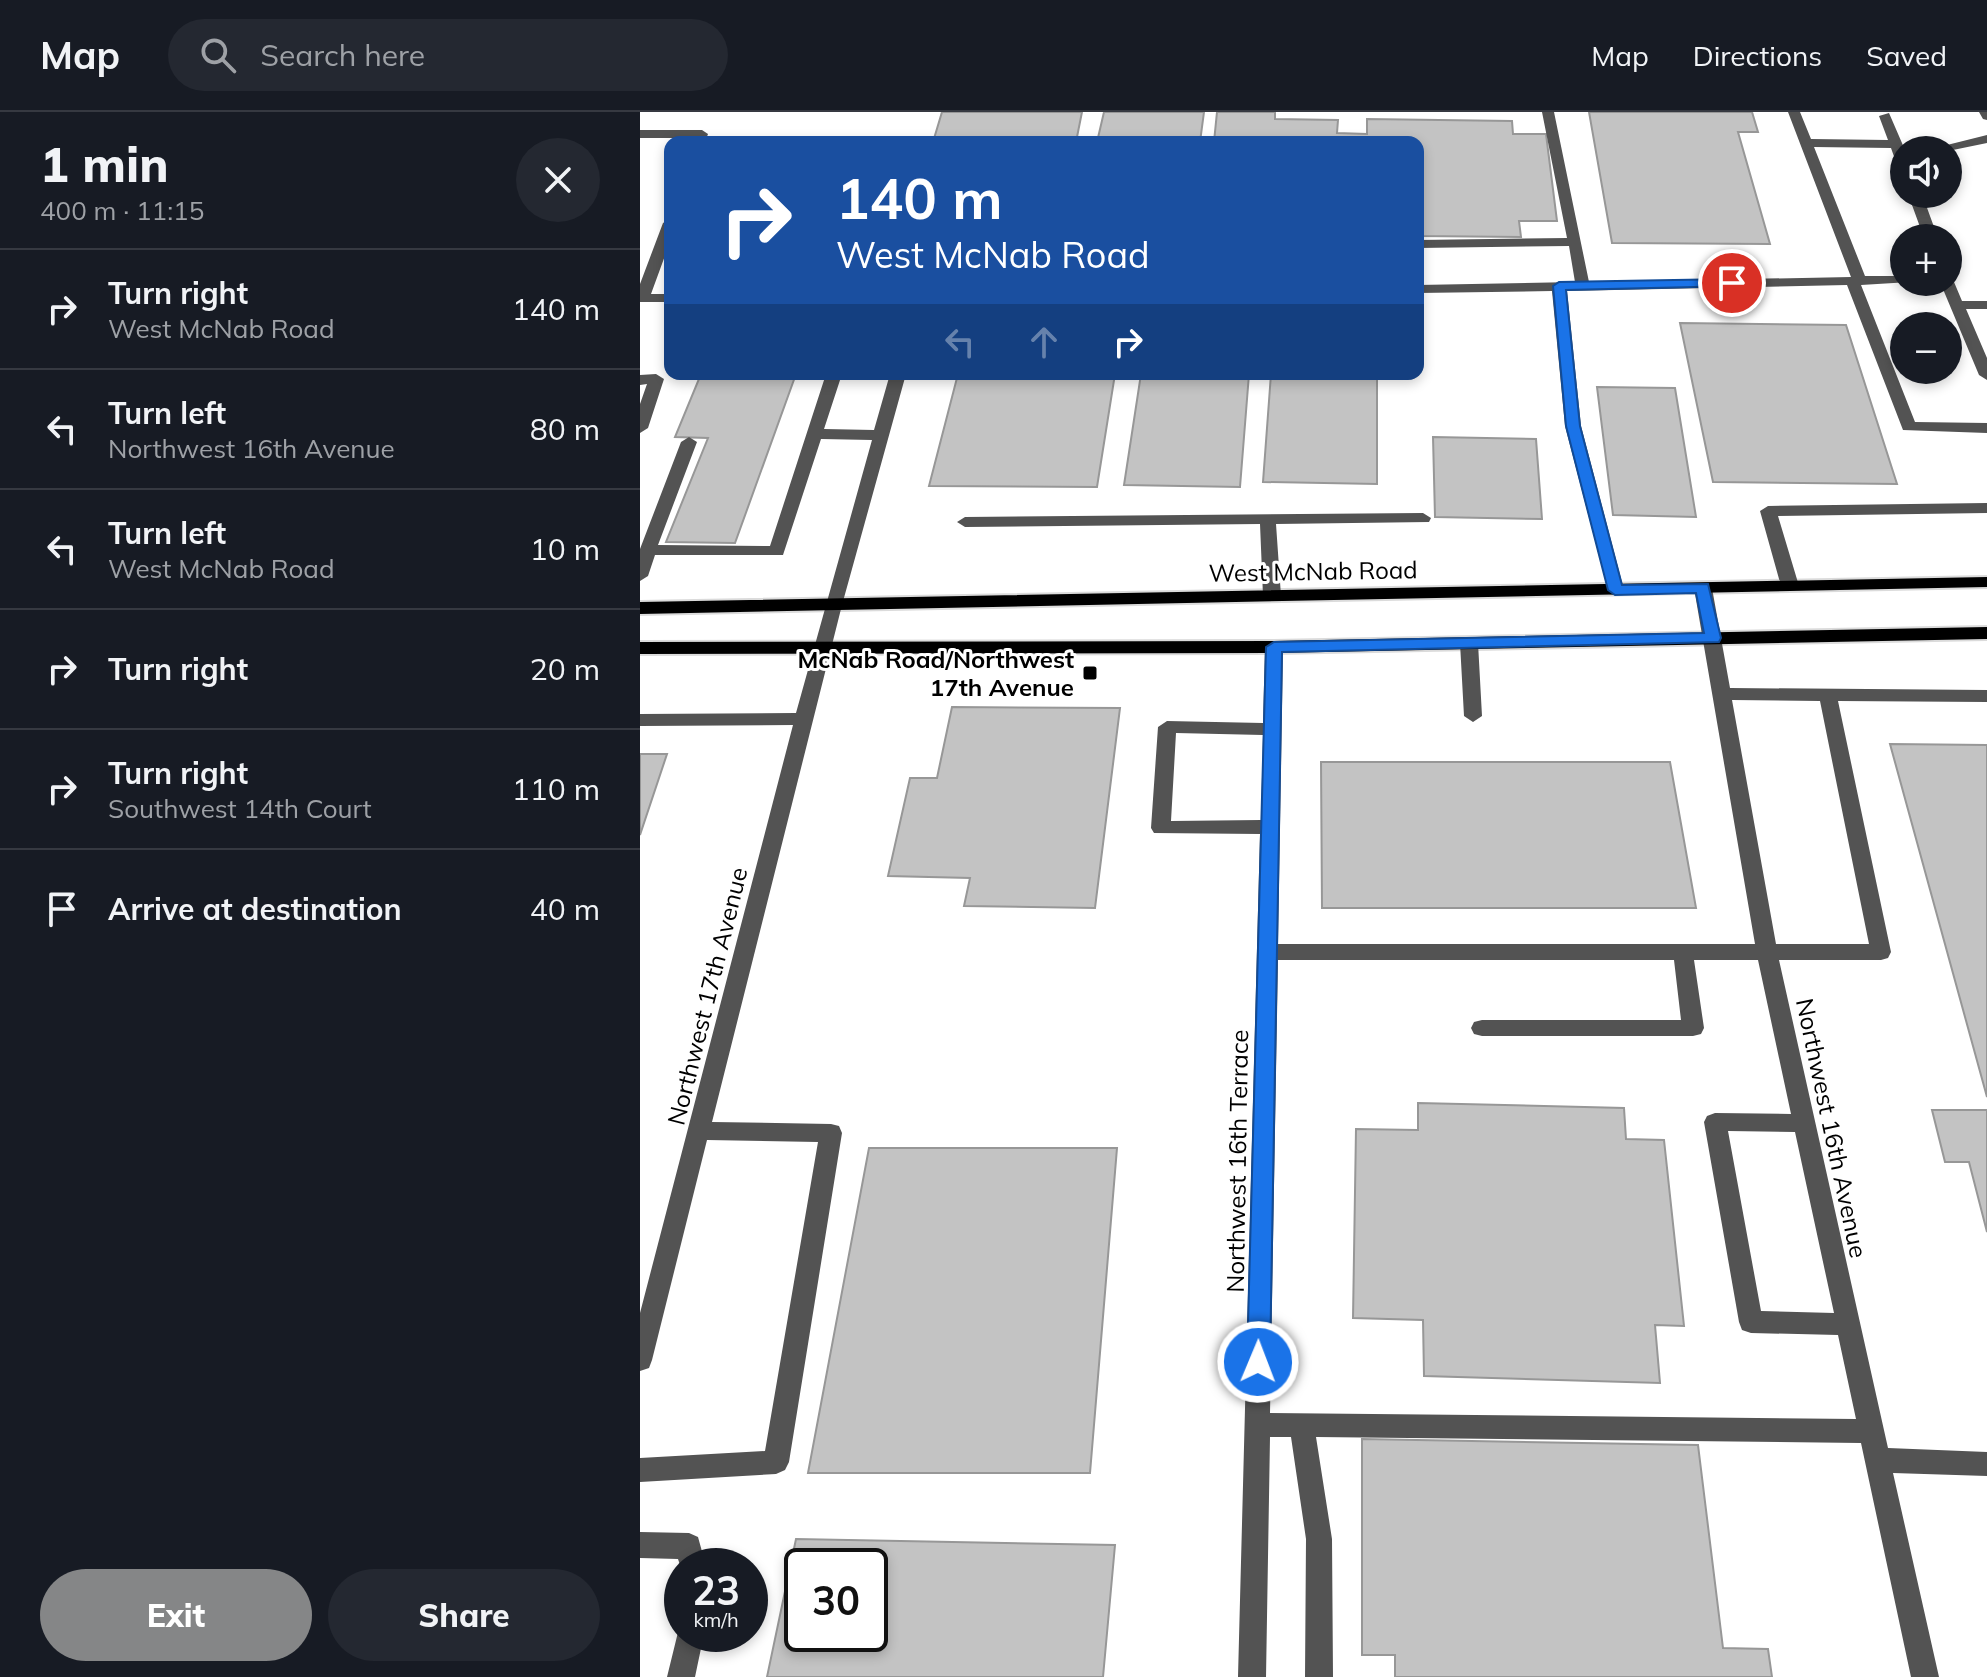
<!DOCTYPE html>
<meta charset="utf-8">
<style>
:root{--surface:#171b24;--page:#242831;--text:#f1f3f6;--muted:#9ea1a6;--line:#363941;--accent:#858687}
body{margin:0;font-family:Mulish,sans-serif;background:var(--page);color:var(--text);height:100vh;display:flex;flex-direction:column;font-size:30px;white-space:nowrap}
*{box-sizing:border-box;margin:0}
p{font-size:26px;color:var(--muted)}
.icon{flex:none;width:44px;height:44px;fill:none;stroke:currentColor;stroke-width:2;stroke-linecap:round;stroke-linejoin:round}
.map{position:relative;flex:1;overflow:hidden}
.panel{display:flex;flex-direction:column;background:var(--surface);width:640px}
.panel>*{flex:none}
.guide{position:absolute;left:24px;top:24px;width:760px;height:244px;border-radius:16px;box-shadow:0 4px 12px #0003;background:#1a4fa0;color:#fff;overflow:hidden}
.buttons{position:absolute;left:1250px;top:24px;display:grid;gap:16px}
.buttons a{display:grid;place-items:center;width:72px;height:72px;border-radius:50%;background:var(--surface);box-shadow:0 4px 12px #0003;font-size:40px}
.speed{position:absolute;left:24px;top:1436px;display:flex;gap:16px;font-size:40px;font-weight:700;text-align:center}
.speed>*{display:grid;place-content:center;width:104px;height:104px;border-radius:50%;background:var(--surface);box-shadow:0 4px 12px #0003;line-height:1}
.speed small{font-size:20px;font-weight:400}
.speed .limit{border:4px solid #111;border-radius:12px;background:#fff;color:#111}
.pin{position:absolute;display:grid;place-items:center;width:68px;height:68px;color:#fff;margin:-34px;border:4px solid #fff;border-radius:50%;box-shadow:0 2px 8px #0007}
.me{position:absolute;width:88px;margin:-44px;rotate:1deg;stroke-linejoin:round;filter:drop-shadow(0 0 6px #0008)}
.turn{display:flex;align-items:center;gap:28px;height:168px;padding:0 40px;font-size:36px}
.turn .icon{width:104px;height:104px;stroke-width:2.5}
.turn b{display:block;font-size:56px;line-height:68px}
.lanes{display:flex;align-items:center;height:76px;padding:0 40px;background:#0003;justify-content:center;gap:40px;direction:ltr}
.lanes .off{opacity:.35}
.round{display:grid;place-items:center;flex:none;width:84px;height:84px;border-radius:42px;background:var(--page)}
.headline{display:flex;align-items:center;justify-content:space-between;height:136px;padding:0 40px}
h1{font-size:48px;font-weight:800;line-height:60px}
.cta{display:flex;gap:16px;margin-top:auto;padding:16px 40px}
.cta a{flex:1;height:92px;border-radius:48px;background:var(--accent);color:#fff;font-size:32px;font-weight:800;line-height:92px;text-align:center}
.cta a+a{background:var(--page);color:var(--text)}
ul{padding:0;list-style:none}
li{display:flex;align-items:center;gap:24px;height:120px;padding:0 40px;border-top:2px solid var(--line)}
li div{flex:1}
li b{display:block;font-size:30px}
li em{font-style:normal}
header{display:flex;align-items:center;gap:48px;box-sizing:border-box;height:112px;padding:0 40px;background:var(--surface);border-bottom:2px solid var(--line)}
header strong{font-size:38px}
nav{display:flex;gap:44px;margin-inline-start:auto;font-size:28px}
.search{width:560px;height:72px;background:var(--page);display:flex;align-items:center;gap:20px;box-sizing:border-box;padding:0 28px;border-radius:44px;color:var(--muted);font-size:30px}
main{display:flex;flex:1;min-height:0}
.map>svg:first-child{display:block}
.building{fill:#c3c3c3;stroke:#979797;stroke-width:2;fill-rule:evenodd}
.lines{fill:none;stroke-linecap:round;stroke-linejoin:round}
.major-casing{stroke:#dbdbdb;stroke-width:4}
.minor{fill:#535353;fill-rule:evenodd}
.major{fill:#000;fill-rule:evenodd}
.route{fill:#1a73e8;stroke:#114b97;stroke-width:2}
.poi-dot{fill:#000;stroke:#fff;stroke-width:3}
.labels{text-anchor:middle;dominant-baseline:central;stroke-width:6;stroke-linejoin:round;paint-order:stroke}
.street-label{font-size:24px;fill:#000;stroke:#fff}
.poi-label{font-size:24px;font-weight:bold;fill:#000;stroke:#fff;text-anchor:end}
</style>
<header>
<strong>Map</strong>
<div class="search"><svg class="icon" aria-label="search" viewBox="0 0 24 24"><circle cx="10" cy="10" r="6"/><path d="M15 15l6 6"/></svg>Search here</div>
<nav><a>Map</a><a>Directions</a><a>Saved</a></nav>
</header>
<main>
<section class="panel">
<div class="headline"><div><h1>1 min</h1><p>400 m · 11:15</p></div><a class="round"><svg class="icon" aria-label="close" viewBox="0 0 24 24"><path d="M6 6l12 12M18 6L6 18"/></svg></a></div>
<ul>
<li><svg class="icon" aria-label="right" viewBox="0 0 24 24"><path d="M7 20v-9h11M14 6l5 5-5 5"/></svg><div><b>Turn right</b><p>West McNab Road</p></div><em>140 m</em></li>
<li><svg class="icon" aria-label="left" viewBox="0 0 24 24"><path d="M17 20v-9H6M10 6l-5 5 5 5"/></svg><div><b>Turn left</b><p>Northwest 16th Avenue</p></div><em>80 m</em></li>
<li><svg class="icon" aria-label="left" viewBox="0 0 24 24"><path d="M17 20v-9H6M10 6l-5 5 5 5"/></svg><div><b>Turn left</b><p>West McNab Road</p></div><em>10 m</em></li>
<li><svg class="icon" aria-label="right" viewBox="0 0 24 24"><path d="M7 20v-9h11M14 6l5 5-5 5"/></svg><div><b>Turn right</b></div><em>20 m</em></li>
<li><svg class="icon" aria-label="right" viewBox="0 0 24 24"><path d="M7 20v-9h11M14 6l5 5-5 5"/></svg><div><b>Turn right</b><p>Southwest 14th Court</p></div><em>110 m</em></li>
<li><svg class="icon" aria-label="arrive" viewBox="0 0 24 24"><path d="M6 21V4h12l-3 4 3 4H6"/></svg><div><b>Arrive at destination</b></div><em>40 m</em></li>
</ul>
<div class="cta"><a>Exit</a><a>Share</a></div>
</section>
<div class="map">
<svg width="1347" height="1565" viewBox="0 0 1347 1565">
<rect width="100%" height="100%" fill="#fff"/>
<path class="building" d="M302 0H442L436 30H293Z
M464 0H564L560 30H457Z
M577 0H635V7L698 8 697 21 727 22V7L872 9 873 22H906L917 109H879L881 125 778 124V30H574Z
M949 0H1112L1118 20H1098L1130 132 972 131Z
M1040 211 1206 213 1257 372 1073 370Z
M61 262H156L95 431 26 430 68 326 35 325Z
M318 262H475L457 375 289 374Z
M501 262H609L600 375 484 373Z
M631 262H737V372L623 370Z
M957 275 1035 276 1056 405 973 403Z
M793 325 896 327 902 407 795 405Z
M312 595 480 596 455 796 324 794 330 766 248 764 270 666H297Z
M1250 632 1347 633V985Z
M0 642H27L0 723Z
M681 650H1030L1056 796H682Z
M778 991 984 996 986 1027 1024 1028 1044 1214 1015 1213 1020 1271 784 1264 783 1208 713 1206 716 1017 778 1018Z
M1292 998H1347V1120L1329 1050H1305Z
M229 1036H477L450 1361H168Z
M722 1327 1058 1333 1083 1536 1128 1537 1132 1565H755V1543H722Z
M156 1427 475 1433 463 1565H127ZM162 1454H230V1522H162Z"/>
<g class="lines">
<defs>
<path id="major" d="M1347 465V475L0 502V490Z
M1347 515V527L634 541 0 542V530L634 529Z"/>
</defs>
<use href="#major" class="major-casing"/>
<path class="minor" d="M902 0H914L949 170 1211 165 1148 0H1160L1171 27 1248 28 1239 4 1249 1 1265 38 1264 57 1257 53 1251 36 1174 35 1225 164H1264V170H1270L1221 173 1275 310 1347 311V321L1263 318 1207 173 927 179 941 314 984 478 975 483 969 482 925 314 912 179 778 181V173L935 170 929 134 778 136V128L927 126Z
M1339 0H1347V8L1343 7Z
M0 18H62L68 22 65 30H53L54 26H0Z
M1347 23V31L1308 39 1287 38Z
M1268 82H1282L1298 126H1284Z
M30 107V130L11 182H30V190H0V172L23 111Z
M1308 166 1314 170 1322 189H1347V197H1326L1347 246V268L1339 263 1300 170H1308Z
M16 262 24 267 8 316 0 321V292L7 272 0 273V263Z
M186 262H202L184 317 234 318 250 262H266L202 493 72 1010 191 1012 199 1014 202 1021 149 1350 145 1358 136 1362 0 1370V1346L125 1339 178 1030 67 1028 12 1248 9 1256 0 1259V1201L153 613 0 614V602L156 601 232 328 181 327 143 443H15L8 464 0 469V437L41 330 49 325 57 330 18 433 130 434Z
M1347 391V401L1138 404 1159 474 1150 479 1141 474 1120 399 1128 394Z
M783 401 791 406 789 410 636 412 641 484 632 489 623 484 620 412 325 415 317 410 325 405Z
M1063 471 1072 476 1090 576 1347 578V590L1198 589 1251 840 1248 846 1241 848H1139L1248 1336 1347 1340V1364L1253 1361 1299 1565H1271L1221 1331 676 1325 692 1427 693 1565H665L666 1427 651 1325H630L626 1565H598L620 722 514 721 511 716 518 615 527 609 623 611 625 535 628 531H640L643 535 638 832H1115L1054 476ZM1092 588 1180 589 1229 832H1136ZM536 621 623 623 621 708 531 709ZM638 848H1034L1041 908H842L834 910 831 916 834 922 842 924H1053L1061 922 1064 916 1054 848H1118L1151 1002 1075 1001 1067 1004 1064 1010 1099 1210 1102 1218 1111 1221 1198 1223 1216 1307 630 1301ZM1088 1019 1155 1020 1194 1201 1121 1199Z
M829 525 838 531 842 604 833 610 824 604 820 531Z
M0 1420 49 1421 58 1425 66 1454H42V1459L38 1447 0 1446Z
M40 1512 42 1522H64L55 1565H27Z"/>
<use href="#major" class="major"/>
</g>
<path class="route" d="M1092 167 1097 168V174L926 178 940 314 982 473 1068 472 1081 526 1079 530 642 540 630 1250 626 1257 618 1260 611 1257 607 1250 626 535 634 530 1064 521 1056 481 975 483 968 478 926 314 913 174 919 170Z"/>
<rect class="poi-dot" x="442" y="553" width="16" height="16" rx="4"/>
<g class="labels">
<g class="street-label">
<text transform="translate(673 459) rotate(-1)">West McNab Road</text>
<text transform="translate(67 884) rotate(-76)">Northwest 17th Avenue</text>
<text transform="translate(1192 1016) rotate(78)">Northwest 16th Avenue</text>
<text transform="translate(597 1049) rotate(-89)">Northwest 16th Terrace</text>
</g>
<g class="poi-label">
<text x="434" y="547">McNab Road/Northwest<tspan x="434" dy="28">17th Avenue</tspan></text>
</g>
</g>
</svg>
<div class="buttons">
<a><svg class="icon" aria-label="sound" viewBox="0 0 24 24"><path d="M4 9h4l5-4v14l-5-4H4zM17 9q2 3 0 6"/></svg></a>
<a>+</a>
<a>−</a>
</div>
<div class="speed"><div>23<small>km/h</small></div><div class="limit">30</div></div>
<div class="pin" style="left:1092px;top:171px;background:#d93025"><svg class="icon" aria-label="arrive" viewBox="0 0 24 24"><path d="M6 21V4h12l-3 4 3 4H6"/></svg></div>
<svg class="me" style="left:618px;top:1250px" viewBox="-20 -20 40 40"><circle r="17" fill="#1a73e8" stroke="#fff" stroke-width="3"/><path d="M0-11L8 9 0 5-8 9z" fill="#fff"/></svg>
<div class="guide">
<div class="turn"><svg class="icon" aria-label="right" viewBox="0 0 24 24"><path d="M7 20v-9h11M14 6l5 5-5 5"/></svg><div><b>140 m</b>West McNab Road</div></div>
<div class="lanes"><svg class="icon off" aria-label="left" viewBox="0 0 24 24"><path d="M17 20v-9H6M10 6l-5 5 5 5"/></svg><svg class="icon off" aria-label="ahead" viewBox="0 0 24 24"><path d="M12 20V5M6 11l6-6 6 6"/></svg><svg class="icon" aria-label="right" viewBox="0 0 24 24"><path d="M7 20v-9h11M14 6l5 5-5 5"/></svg></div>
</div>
</div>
</main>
